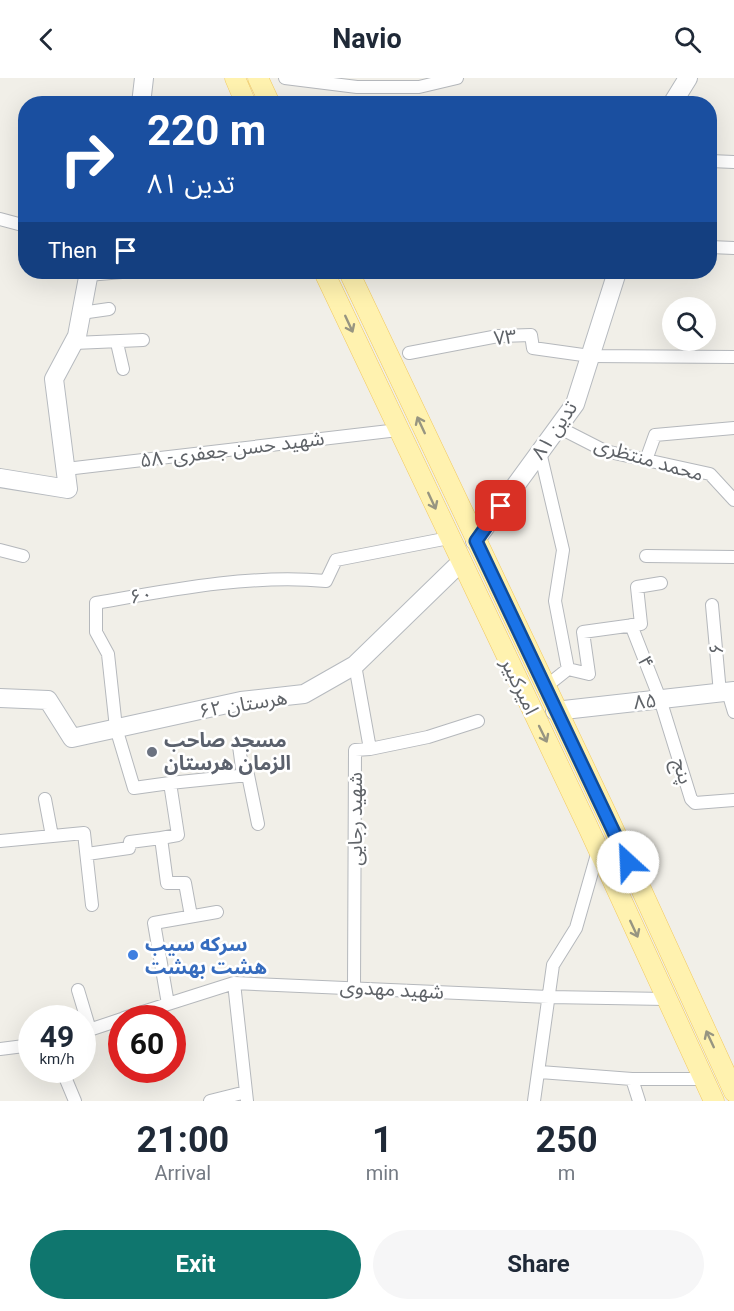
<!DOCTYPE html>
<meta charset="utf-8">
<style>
:root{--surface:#fff;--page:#f6f6f7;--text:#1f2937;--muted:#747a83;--accent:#0f766e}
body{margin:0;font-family:Roboto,"Noto Sans Arabic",sans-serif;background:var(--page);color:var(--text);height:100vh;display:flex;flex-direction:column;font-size:22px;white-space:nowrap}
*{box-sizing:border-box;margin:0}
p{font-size:20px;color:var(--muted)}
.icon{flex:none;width:33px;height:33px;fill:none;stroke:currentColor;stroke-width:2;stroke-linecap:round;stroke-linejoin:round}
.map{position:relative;height:1023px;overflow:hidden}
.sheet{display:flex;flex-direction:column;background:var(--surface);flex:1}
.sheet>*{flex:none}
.top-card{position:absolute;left:18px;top:18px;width:699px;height:183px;border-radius:24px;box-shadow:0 6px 24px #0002;background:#1a4fa0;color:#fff;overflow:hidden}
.fabs{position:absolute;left:662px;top:219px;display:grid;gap:12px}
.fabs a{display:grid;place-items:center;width:54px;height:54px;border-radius:50%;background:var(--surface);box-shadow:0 6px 24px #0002;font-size:30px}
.speed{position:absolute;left:18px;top:927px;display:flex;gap:12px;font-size:30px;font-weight:700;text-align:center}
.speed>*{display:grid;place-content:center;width:78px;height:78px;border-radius:50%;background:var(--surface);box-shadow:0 6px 24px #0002;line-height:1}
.speed small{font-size:15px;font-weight:400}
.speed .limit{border:9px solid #d22;background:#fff;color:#111}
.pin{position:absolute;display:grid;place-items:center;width:51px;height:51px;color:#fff;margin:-26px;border-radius:12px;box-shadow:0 3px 9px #0006}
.me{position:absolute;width:66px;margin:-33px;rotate:335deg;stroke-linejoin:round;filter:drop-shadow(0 0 4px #0008)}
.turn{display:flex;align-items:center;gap:21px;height:126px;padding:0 30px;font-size:27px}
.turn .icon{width:78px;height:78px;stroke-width:2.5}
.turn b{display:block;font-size:42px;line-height:51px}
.then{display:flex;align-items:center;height:57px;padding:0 30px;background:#0003;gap:12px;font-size:22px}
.eta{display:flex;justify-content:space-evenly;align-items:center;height:102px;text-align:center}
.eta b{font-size:36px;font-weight:700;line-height:42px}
.button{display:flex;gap:12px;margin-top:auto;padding:12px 30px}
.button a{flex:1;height:69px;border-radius:36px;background:var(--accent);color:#fff;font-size:24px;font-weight:700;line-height:69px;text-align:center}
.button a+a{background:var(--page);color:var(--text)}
header{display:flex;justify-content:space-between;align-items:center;height:78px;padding:0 30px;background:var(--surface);font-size:27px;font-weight:700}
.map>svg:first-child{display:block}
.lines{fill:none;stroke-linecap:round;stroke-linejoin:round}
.street-casing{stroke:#b5b8bc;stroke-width:14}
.secondary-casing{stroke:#b6babf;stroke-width:20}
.primary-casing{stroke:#f2c960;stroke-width:21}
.street{stroke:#fff;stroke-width:12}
.secondary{stroke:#fff;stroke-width:18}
.primary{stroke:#fff2af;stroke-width:20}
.oneway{stroke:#979581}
.route-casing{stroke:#114b97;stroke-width:15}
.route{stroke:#1a73e8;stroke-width:10}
.worship-dot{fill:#6b7280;stroke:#fff;stroke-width:2}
.shop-dot{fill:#3f7fe0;stroke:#fff;stroke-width:2}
.labels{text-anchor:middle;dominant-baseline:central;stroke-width:5;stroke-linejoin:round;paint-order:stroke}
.street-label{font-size:20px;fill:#5f6368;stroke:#fff}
.worship-label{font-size:20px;font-weight:bold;fill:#5b616d;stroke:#fff;text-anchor:start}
.shop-label{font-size:20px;font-weight:bold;fill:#366cbe;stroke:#fff;text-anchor:start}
</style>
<header><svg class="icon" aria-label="back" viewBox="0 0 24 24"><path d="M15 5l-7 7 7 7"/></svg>Navio<svg class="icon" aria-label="search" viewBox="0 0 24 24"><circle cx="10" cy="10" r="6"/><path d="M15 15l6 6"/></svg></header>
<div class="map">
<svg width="734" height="1023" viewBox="0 0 734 1023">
<rect width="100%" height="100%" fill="#f1efe8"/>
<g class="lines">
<defs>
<path id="street" d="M285 0 357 9H419L457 0
M710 83 734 84
M0 141 26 148
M710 169 734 170
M213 194H219
M88 197 122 194
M81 235 109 231
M74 265 143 262
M117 265 123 291
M409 275 498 258 531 257 533 270 590 278 734 279
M558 349 605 373 710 396 734 422
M540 374 563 472 555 523 568 591 544 610
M646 382 655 357 734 350
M66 391 398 352
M0 472 23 478
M646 478 734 479
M712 527 720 615
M631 547 660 621 691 721 695 725 734 722
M568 591 589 596 583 554 641 546 637 509 661 505
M728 614 734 634
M239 668 243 697
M370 671 428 659 478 643
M170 705 248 697 258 746
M45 721 52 758
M161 760 178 757 170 705 134 710 116 650 108 576 96 554V525C170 512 250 496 326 503L336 482 449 460
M0 763 84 755 92 827
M87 776 129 770 130 764 161 760 167 805H185L191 838
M234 905 247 1023
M354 909 355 672 370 671 355 587
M78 912 90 952
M168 926 154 845 217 834
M124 940 234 905 549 919 666 921
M83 954 122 941
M0 971 32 967
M62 992 75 1023
M540 994 632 1001H704
M632 1001 639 1023
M210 1023 246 1014
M534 1023 553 887 576 850 598 773"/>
<path id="secondary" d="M141 26 144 0
M672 26 688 0
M0 400 68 411 54 301 77 258 89 194
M475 463 575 326 617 194
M0 620 48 622 72 660 241 623 304 616 355 587 461 484
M555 633 734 613"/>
<path id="primary" d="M235 0 246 26
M258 0 270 26
M324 194 588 749 714 1023
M349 194 609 741 734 1014"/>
</defs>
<use href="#street" class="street-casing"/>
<use href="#secondary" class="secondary-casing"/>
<use href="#primary" class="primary-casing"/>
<use href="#street" class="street"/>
<use href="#secondary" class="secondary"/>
<use href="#primary" class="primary"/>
</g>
<defs><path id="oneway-shaft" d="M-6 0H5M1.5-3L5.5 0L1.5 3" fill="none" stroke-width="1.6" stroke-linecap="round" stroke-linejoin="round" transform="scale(1.5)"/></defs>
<g class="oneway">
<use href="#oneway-shaft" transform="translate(349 246) rotate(65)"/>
<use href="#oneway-shaft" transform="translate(421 347) rotate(-115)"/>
<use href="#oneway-shaft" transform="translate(432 423) rotate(65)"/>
<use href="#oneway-shaft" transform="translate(543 656) rotate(64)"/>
<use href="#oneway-shaft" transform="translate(634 851) rotate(65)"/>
<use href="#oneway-shaft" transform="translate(710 961) rotate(-115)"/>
</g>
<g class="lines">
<defs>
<path id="route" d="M501 428 476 463 628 784"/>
</defs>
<use href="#route" class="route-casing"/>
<use href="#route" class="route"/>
</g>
<circle class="worship-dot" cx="152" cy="674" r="6"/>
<circle class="shop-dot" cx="133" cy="877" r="6"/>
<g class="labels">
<g class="street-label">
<text transform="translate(505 259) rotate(-5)">۷۳</text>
<text transform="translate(554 352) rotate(-56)">تدین ۸۱</text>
<text transform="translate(232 371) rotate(-7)">شهید حسن جعفری- ۵۸</text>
<text transform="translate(649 381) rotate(16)">محمد منتظری</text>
<text transform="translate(141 517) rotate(-10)">۶۰</text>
<text transform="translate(716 571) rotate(-95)">۶</text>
<text transform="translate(646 584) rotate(68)">۴</text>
<text transform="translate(520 608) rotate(64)">امیرکبیر</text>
<text transform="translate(645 623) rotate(-6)">۸۵</text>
<text transform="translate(243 626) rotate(-9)">هرستان ۶۲</text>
<text transform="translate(683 693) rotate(73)">پنج</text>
<text transform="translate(355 741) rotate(-90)">شهید رجایی</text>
<text transform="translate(392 911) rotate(3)">شهید مهدوی</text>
</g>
<g class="worship-label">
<text x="164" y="662">مسجد صاحب<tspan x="164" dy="23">الزمان هرستان</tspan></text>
</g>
<g class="shop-label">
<text x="145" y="866">سرکه سیب<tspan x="145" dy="23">هشت بهشت</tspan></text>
</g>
</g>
</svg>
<div class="fabs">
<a><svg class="icon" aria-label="search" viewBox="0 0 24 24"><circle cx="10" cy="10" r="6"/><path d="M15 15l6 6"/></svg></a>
</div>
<div class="speed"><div>49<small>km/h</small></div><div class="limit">60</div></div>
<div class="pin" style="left:501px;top:428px;background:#d93025"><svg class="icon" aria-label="arrive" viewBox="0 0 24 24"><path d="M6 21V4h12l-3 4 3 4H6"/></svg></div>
<svg class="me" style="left:628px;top:784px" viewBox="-20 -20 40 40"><circle r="19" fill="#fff"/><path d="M0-13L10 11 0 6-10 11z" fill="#1a73e8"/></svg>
<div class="top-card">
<div class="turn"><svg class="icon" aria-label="right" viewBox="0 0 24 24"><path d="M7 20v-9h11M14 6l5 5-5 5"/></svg><div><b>220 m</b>تدین ۸۱</div></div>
<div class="then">Then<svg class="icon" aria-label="arrive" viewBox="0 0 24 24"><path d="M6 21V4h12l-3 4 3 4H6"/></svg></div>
</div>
</div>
<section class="sheet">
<div class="eta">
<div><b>21:00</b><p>Arrival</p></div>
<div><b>1</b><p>min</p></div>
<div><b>250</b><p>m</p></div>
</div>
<div class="button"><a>Exit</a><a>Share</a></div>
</section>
